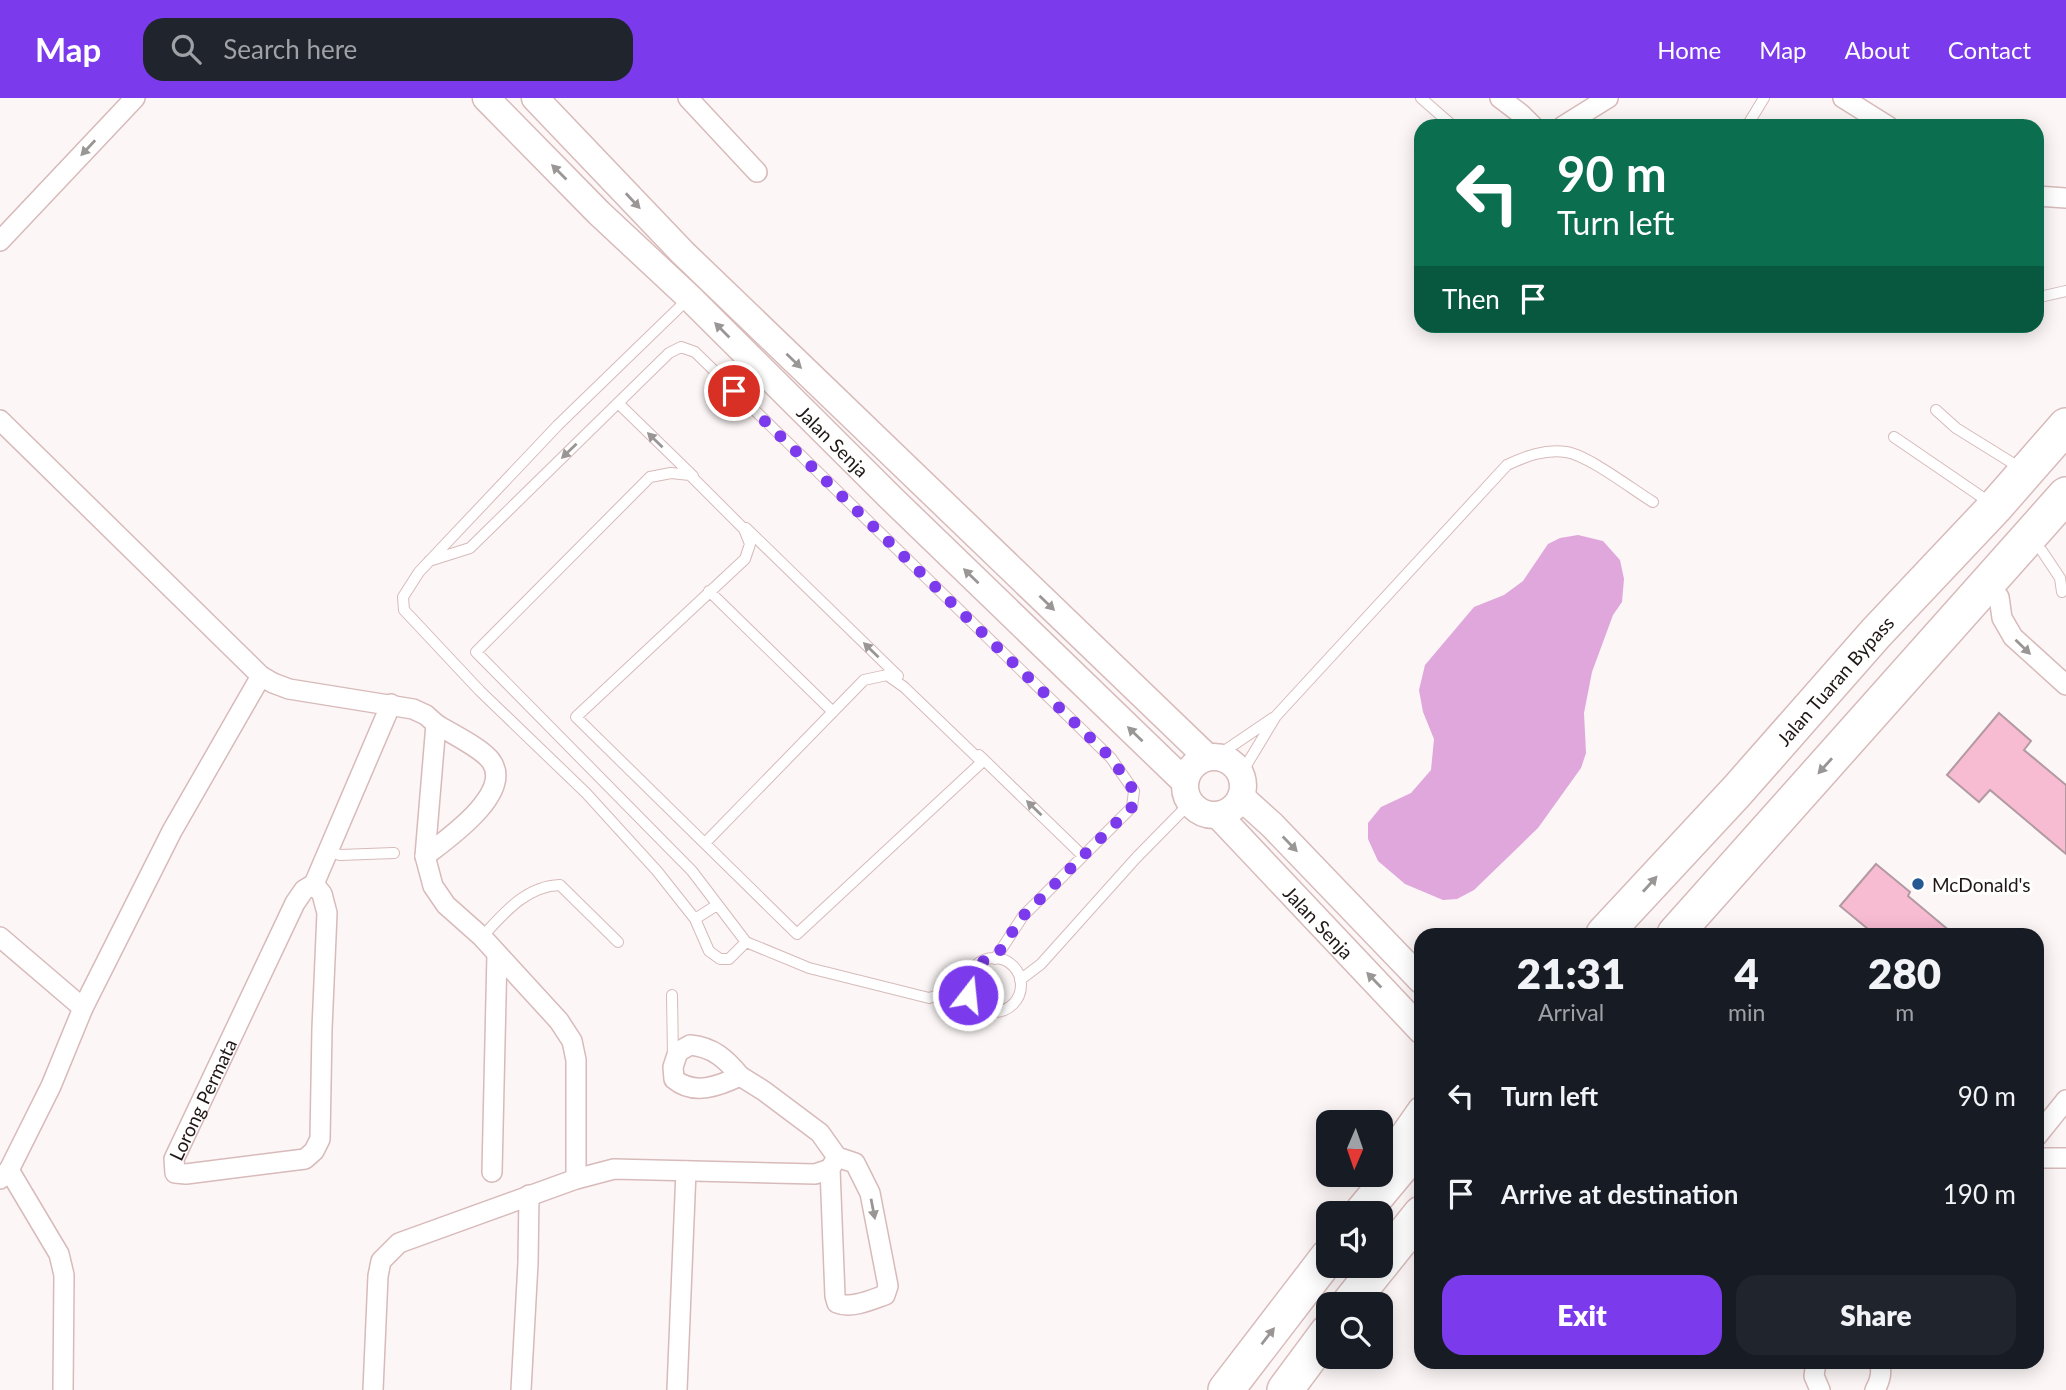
<!DOCTYPE html>
<style>
:root{--surface:#171b24;--page:#20242c;--text:#f1f3f6;--muted:#9ea1a6;--accent:#7c3aed}
body{margin:0;font-family:Lato,sans-serif;background:var(--page);color:var(--text);height:100vh;display:flex;flex-direction:column;font-size:26px;white-space:nowrap}
*{box-sizing:border-box;margin:0}
p{font-size:23px;color:var(--muted)}
.icon{flex:none;width:38px;height:38px;fill:none;stroke:currentColor;stroke-width:2;stroke-linecap:round;stroke-linejoin:round}
.map{position:relative;flex:1;overflow:hidden}
.drawer{position:absolute;left:1414px;top:830px;width:630px;height:441px;display:flex;flex-direction:column;background:var(--surface);border-radius:21px;box-shadow:0 4px 18px #0003}
.drawer>*{flex:none}
.top-card{position:absolute;left:1414px;top:21px;width:630px;height:214px;border-radius:21px;box-shadow:0 4px 18px #0003;background:#0b6e4f;color:#fff;overflow:hidden}
.needle{width:46px;rotate:182deg}
.tools{position:absolute;left:1316px;top:1012px;display:grid;gap:14px}
.tools a{display:grid;place-items:center;width:77px;height:77px;border-radius:14px;background:var(--surface);box-shadow:0 4px 18px #0003;font-size:35px}
.pin{position:absolute;display:grid;place-items:center;width:60px;height:60px;color:#fff;margin:-30px;border:4px solid #fff;border-radius:50%;box-shadow:0 2px 7px #0007}
.me{position:absolute;width:77px;margin:-38px;rotate:16deg;stroke-linejoin:round;filter:drop-shadow(0 0 5px #0008)}
.turn{display:flex;align-items:center;gap:24px;height:147px;padding:0 28px;font-size:32px}
.turn .icon{width:91px;height:91px;stroke-width:2.5}
.turn b{display:block;font-size:49px;line-height:60px}
.then{display:flex;align-items:center;height:66px;padding:0 28px;background:#0003;gap:14px;font-size:26px}
.eta{display:flex;justify-content:space-evenly;align-items:center;height:119px;text-align:center}
.eta b{font-size:42px;font-weight:800;line-height:49px}
.button{display:flex;gap:14px;margin-top:auto;padding:14px 28px}
.button a{flex:1;height:80px;border-radius:21px;background:var(--accent);color:#fff;font-size:28px;font-weight:800;line-height:80px;text-align:center}
.button a+a{background:var(--page);color:var(--text)}
ul{padding:0;list-style:none}
li{display:flex;align-items:center;gap:21px;height:98px;padding:0 28px}
li div{flex:1}
li b{display:block;font-size:26px}
li em{font-style:normal}
header{display:flex;align-items:center;gap:42px;box-sizing:border-box;height:98px;padding:0 35px;background:var(--accent);color:#fff}
header strong{font-size:33px}
nav{display:flex;gap:38px;margin-inline-start:auto;font-size:24px}
.search{width:490px;height:63px;background:var(--page);display:flex;align-items:center;gap:18px;box-sizing:border-box;padding:0 24px;border-radius:21px;color:var(--muted);font-size:26px}
.map>svg:first-child{display:block}
.water{fill:#dfa7db}
.building{fill:#f7bbd2;stroke:#b399a2;stroke-width:2}
.lines{fill:none;stroke-linecap:round;stroke-linejoin:round}
.lane-casing{stroke:#d8baba;stroke-width:12}
.street-casing{stroke:#d8baba;stroke-width:22}
.secondary-casing{stroke:#d8baba;stroke-width:29}
.highway-casing{stroke:#d8baba;stroke-width:38}
.lane{stroke:#fff;stroke-width:10}
.street{stroke:#fff;stroke-width:19}
.secondary{stroke:#fff;stroke-width:26}
.highway{stroke:#fff;stroke-width:35}
.oneway{fill:#9b9696}
.route{stroke:#7c3aed;stroke-width:12;stroke-dasharray:0 21.6}
.poi-dot{fill:#255992;stroke:#fff;stroke-width:2.5}
.labels{text-anchor:middle;dominant-baseline:central;stroke-width:6;stroke-linejoin:round;paint-order:stroke}
.street-label{font-size:19px;fill:#201616;stroke:#fff}
.poi-label{font-size:19px;fill:#201616;stroke:#fff;text-anchor:start}
</style>
<header>
<strong>Map</strong>
<div class="search"><svg class="icon" aria-label="search" viewBox="0 0 24 24"><circle cx="10" cy="10" r="6"/><path d="M15 15l6 6"/></svg>Search here</div>
<nav><a>Home</a><a>Map</a><a>About</a><a>Contact</a></nav>
</header>
<div class="map">
<svg width="2066" height="1292" viewBox="0 0 2066 1292">
<rect width="100%" height="100%" fill="#fcf6f6"/>
<path class="water" d="M1578 437 1603 443 1620 462 1624 481 1622 504 1613 517 1592 574 1584 615 1586 655 1581 670 1538 730 1474 792 1457 801 1443 802 1405 786 1378 763 1368 741V725L1381 709 1411 695 1431 672 1434 641 1423 614 1419 592 1425 567 1474 509 1504 497 1523 483 1548 446 1560 440Z"/>
<path class="building" d="M1999 615 2031 643 2024 652 2066 687V756L1990 692 1979 704 1947 677Z
M1876 766 1910 794 1908 798 1951 834 1949 836H1874L1840 808Z"/>
<g class="lines">
<defs>
<path id="lane" d="M1421 0 1453 28
M1747 28 1764 0
M2044 198 2066 193
M689 200 558 327 419 474 403 499 404 512 480 593 586 695 657 773 695 821 709 853 720 861H729L746 844
M618 305 693 378
M1936 312 1956 330 2022 371
M1894 339 1992 406
M746 430 898 578
M2042 453 2060 480 2062 494
M429 463 470 450 669 255 681 249 695 254 1111 660 1134 693 1132 709 1023 818 995 861
M709 493 833 614
M979 657 1083 758
M1217 658 1273 620
M1241 676 1276 618 1507 367C1526 358 1545 351 1566 354 1588 357 1633 392 1653 404
M705 745 864 582 887 577 904 589 982 664 797 836 576 619 745 461 750 446 744 431 690 377 671 375 650 379 476 554 692 773 746 844 809 870 929 900 967 889
M327 753 340 757 394 755
M695 821 717 807
M1806 836H1809
M482 839C504 815 526 788 560 787L618 844
M967 887a27 27 0 1 1 54 0a27 27 0 1 1-54 0Z
M1020 882 1041 866 1136 760 1190 705
M672 897 673 959"/>
<g id="street">
<path d="M688 0 757 74"/>
<path d="M1500 0 1521 16 1533 28"/>
<path d="M1843 0 1888 28"/>
<path d="M1563 28 1608 0"/>
<path d="M2037 98 2066 100"/>
<path d="M0 143 135 0"/>
<path d="M0 322 261 578 273 585 289 591 413 611 426 617 436 626 425 758 433 788 446 807 482 839 559 923 572 943 576 962V1081"/>
<path d="M1999 499 2002 520 2013 539 2066 587"/>
<path d="M425 758C447 741 514 695 491 663 482 650 450 635 436 626"/>
<path id="s1" d="M314 786 322 796 327 815 322 931 320 1041 314 1053 305 1061 186 1076 175 1075 174 1061 295 805 304 792 314 786 391 606"/>
<path d="M0 839 83 910"/>
<path d="M690 947C713 949 726 961 740 978 719 988 694 998 674 981L673 969 678 954Z"/>
<path d="M740 978 764 993 820 1035 837 1059 830 1071 835 1198 837 1205C851 1211 871 1202 885 1197L888 1188 870 1095 855 1065 837 1059"/>
<path d="M2037 1038 2066 1002"/>
<path d="M2037 1060H2066"/>
<path d="M9 1072 59 1156 64 1177 63 1292"/>
<path d="M492 1074 497 856"/>
<path d="M0 1081 9 1072 51 988 83 910 172 733 261 578"/>
<path d="M1816 1264 1814 1278 1820 1292"/>
<path d="M373 1292 378 1178 381 1163 399 1145 576 1081 614 1071 815 1076 830 1071"/>
<path d="M521 1292 528 1165 529 1097"/>
<path d="M677 1292 686 1073"/>
<path d="M1875 1292C1880 1283 1883 1274 1879 1264"/>
</g>
<g id="secondary">
<path id="s2" d="M486 0 599 115 689 199 891 400 1184 683"/>
<path d="M535 0 683 155 1207 659"/>
<circle cx="1214" cy="688" r="29"/>
<path d="M1241 699 1272 727 1421 882"/>
<path id="s3" d="M1218 717 1421 932"/>
<path d="M1381 1069 1421 1012"/>
</g>
<g id="highway">
<path id="s4" d="M1604 836 1737 693 1876 535 1995 409 2066 328"/>
<path d="M1675 836 2066 397"/>
<path d="M1362 1115 1421 1044"/>
<path d="M1381 1166 1421 1116"/>
<path d="M1349 1206 1380 1167"/>
<path d="M1226 1292 1328 1159"/>
<path d="M1285 1292 1328 1234"/>
</g>
</defs>
<use href="#lane" class="lane-casing"/>
<use href="#street" class="street-casing"/>
<use href="#secondary" class="secondary-casing"/>
<use href="#highway" class="highway-casing"/>
<use href="#lane" class="lane"/>
<use href="#street" class="street"/>
<use href="#secondary" class="secondary"/>
<use href="#highway" class="highway"/>
</g>
<defs><path id="oneway-solid" d="M-6-.8H1V-3.2L6.5 0L1 3.2V.8H-6Z" transform="scale(1.75)"/></defs>
<g class="oneway">
<use href="#oneway-solid" transform="translate(88 50) rotate(133)"/>
<use href="#oneway-solid" transform="translate(559 74) rotate(-135)"/>
<use href="#oneway-solid" transform="translate(633 103) rotate(47)"/>
<use href="#oneway-solid" transform="translate(722 232) rotate(-135)"/>
<use href="#oneway-solid" transform="translate(794 263) rotate(44)"/>
<use href="#oneway-solid" transform="translate(655 342) rotate(-136)"/>
<use href="#oneway-solid" transform="translate(569 353) rotate(136)"/>
<use href="#oneway-solid" transform="translate(971 478) rotate(-136)"/>
<use href="#oneway-solid" transform="translate(1047 505) rotate(44)"/>
<use href="#oneway-solid" transform="translate(2023 549) rotate(44)"/>
<use href="#oneway-solid" transform="translate(871 552) rotate(-136)"/>
<use href="#oneway-solid" transform="translate(1135 636) rotate(-136)"/>
<use href="#oneway-solid" transform="translate(1825 668) rotate(132)"/>
<use href="#oneway-solid" transform="translate(1034 710) rotate(-136)"/>
<use href="#oneway-solid" transform="translate(1290 746) rotate(46)"/>
<use href="#oneway-solid" transform="translate(1650 786) rotate(-48)"/>
<use href="#oneway-solid" transform="translate(1374 882) rotate(-134)"/>
<use href="#oneway-solid" transform="translate(873 1111) rotate(79)"/>
<use href="#oneway-solid" transform="translate(1268 1238) rotate(-52)"/>
</g>
<g class="lines">
<path class="route" d="M734 293 1111 660 1134 693 1132 709 1023 818 995 860C974 863 964 877 968 897"/>
</g>
<circle class="poi-dot" cx="1918" cy="786" r="7"/>
<g class="labels">
<g class="street-label">
<text stroke="none"><textPath href="#s2" startOffset="488">Jalan Senja</textPath></text>
<text stroke="none"><textPath href="#s4" startOffset="343">Jalan Tuaran Bypass</textPath></text>
<text stroke="none"><textPath href="#s3" startOffset="147">Jalan Senja</textPath></text>
<text stroke="none"><textPath href="#s1" startOffset="495">Lorong Permata</textPath></text>
</g>
<g class="poi-label">
<text x="1932" y="786">McDonald's</text>
</g>
</g>
</svg>
<div class="tools">
<a><svg class="needle" viewBox="-14 -14 28 28"><path d="M0-13l5 13h-10z" fill="#e53935"/><path d="M0 13l5-13h-10z" fill="#9ea1a6"/></svg></a>
<a><svg class="icon" aria-label="sound" viewBox="0 0 24 24"><path d="M4 9h4l5-4v14l-5-4H4zM17 9q2 3 0 6"/></svg></a>
<a><svg class="icon" aria-label="search" viewBox="0 0 24 24"><circle cx="10" cy="10" r="6"/><path d="M15 15l6 6"/></svg></a>
</div>
<div class="pin" style="left:734px;top:293px;background:#d93025"><svg class="icon" aria-label="arrive" viewBox="0 0 24 24"><path d="M6 21V4h12l-3 4 3 4H6"/></svg></div>
<svg class="me" style="left:968px;top:897px" viewBox="-20 -20 40 40"><circle r="17" fill="#7c3aed" stroke="#fff" stroke-width="3"/><path d="M0-11L8 9 0 5-8 9z" fill="#fff"/></svg>
<div class="top-card">
<div class="turn"><svg class="icon" aria-label="left" viewBox="0 0 24 24"><path d="M17 20v-9H6M10 6l-5 5 5 5"/></svg><div><b>90 m</b>Turn left</div></div>
<div class="then">Then<svg class="icon" aria-label="arrive" viewBox="0 0 24 24"><path d="M6 21V4h12l-3 4 3 4H6"/></svg></div>
</div>
<section class="drawer">
<div class="eta">
<div><b>21:31</b><p>Arrival</p></div>
<div><b>4</b><p>min</p></div>
<div><b>280</b><p>m</p></div>
</div>
<ul>
<li><svg class="icon" aria-label="left" viewBox="0 0 24 24"><path d="M17 20v-9H6M10 6l-5 5 5 5"/></svg><div><b>Turn left</b></div><em>90 m</em></li>
<li><svg class="icon" aria-label="arrive" viewBox="0 0 24 24"><path d="M6 21V4h12l-3 4 3 4H6"/></svg><div><b>Arrive at destination</b></div><em>190 m</em></li>
</ul>
<div class="button"><a>Exit</a><a>Share</a></div>
</section>
</div>
